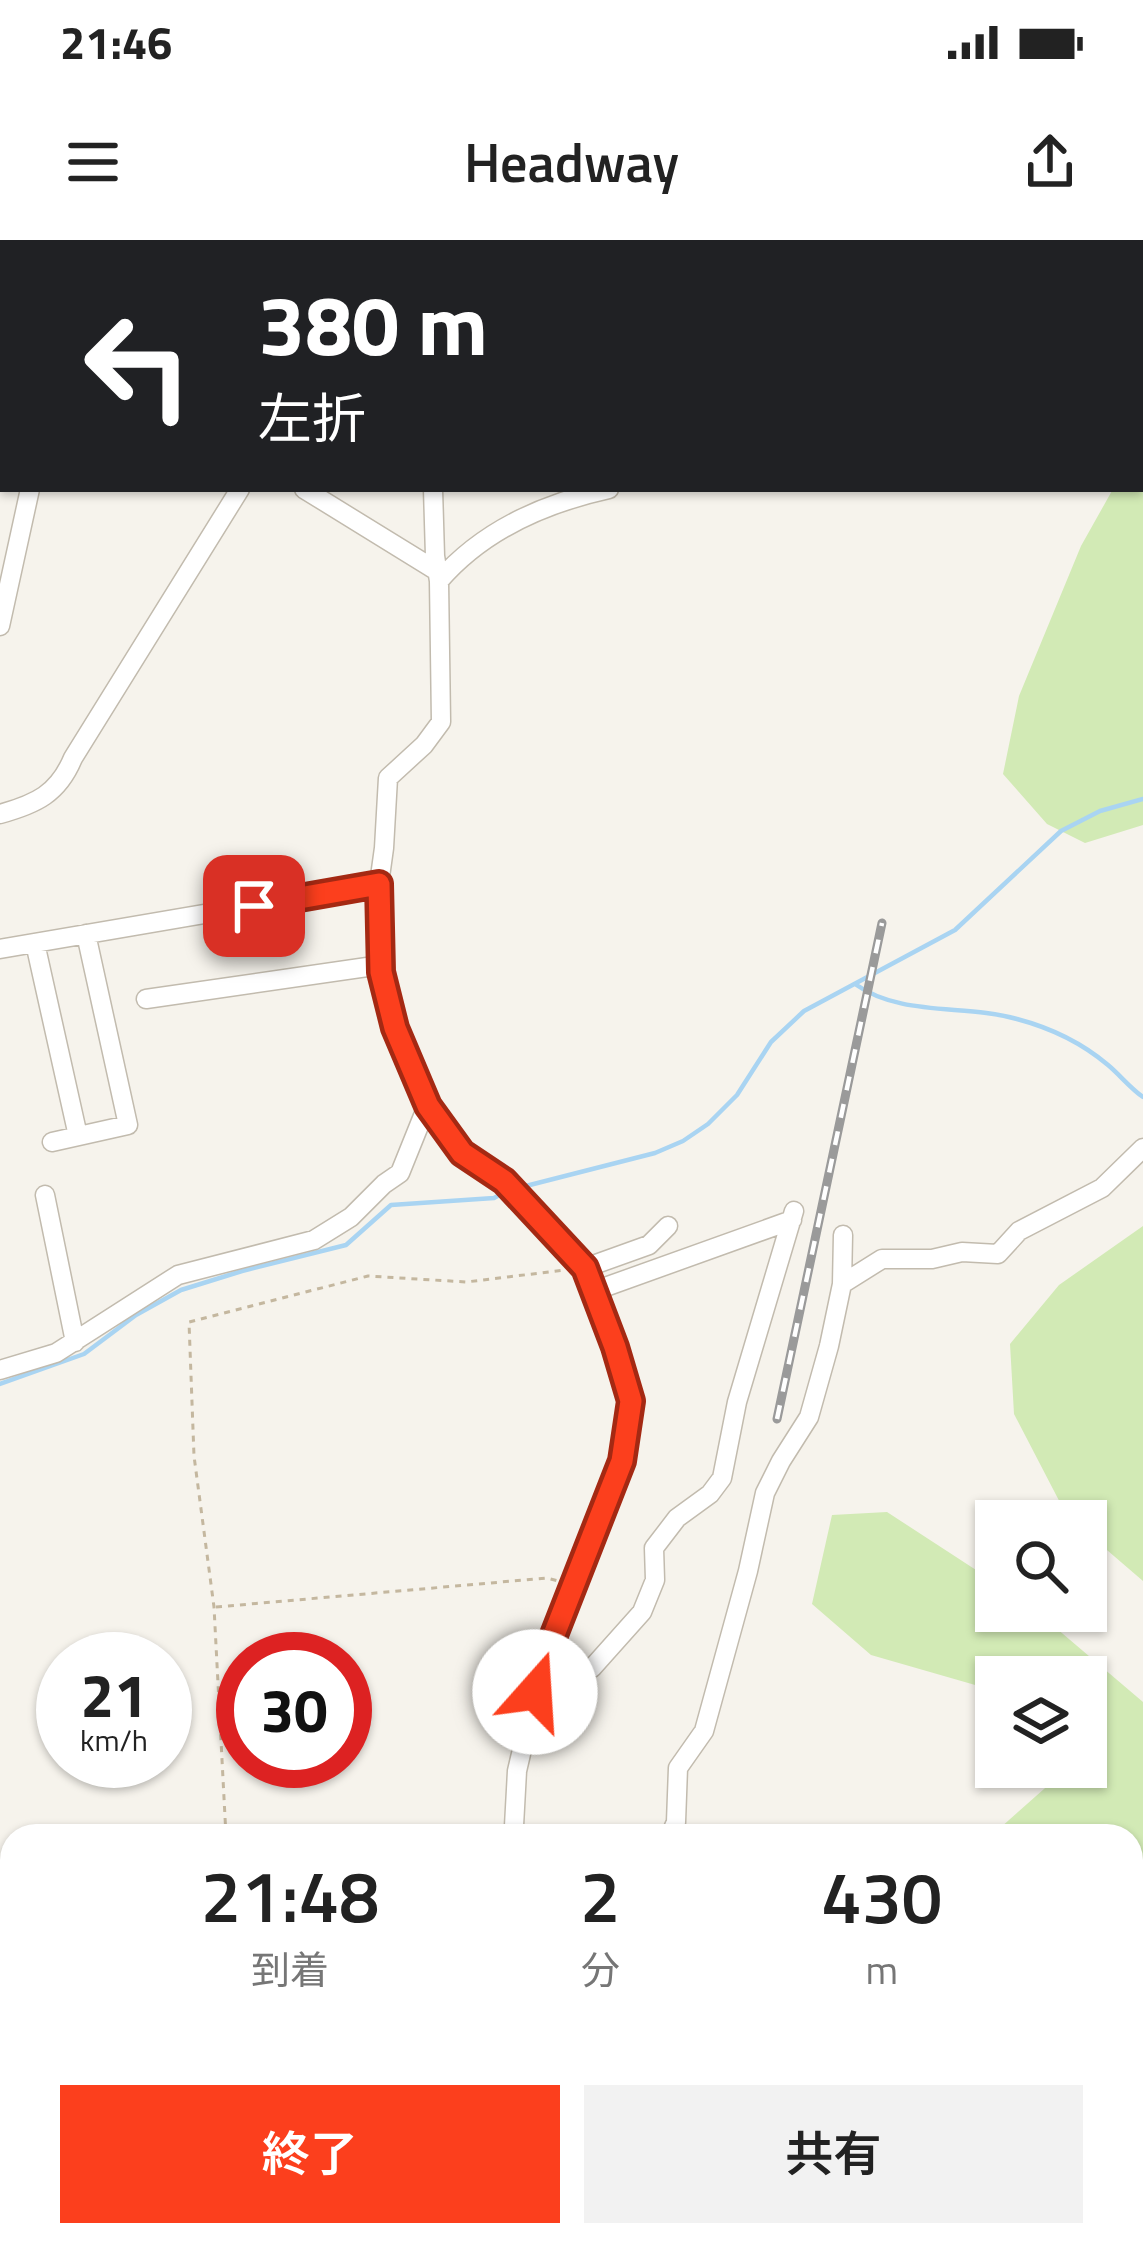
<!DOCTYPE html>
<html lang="ja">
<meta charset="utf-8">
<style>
:root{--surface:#fff;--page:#f2f2f2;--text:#222;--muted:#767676;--accent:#fc3f1d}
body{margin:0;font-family:"Titillium Web","Noto Sans JP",sans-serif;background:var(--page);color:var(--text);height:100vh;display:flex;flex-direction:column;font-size:45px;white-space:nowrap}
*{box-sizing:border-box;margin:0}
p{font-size:39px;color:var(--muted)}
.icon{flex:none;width:66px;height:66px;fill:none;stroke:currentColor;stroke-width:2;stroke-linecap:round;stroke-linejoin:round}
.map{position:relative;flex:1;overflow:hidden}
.side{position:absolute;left:0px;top:1584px;width:1143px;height:423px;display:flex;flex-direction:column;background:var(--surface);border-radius:36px 36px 0 0;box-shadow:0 3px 9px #0004}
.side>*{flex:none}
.top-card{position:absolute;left:0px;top:0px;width:1143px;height:252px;box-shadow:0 3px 9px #0004;background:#202124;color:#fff;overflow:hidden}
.fabs{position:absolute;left:975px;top:1260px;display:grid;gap:24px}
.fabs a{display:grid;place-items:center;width:132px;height:132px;border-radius:0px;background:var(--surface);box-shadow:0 3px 9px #0004;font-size:60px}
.speed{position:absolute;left:36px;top:1392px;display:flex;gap:24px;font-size:60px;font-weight:700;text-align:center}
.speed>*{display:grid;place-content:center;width:156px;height:156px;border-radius:50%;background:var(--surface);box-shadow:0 3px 9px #0004;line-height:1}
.speed small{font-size:30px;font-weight:400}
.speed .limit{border:18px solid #d22;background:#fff;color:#111}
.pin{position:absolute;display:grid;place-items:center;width:102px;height:102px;color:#fff;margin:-51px;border-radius:24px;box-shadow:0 6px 18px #0006}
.me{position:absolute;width:132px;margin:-66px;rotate:19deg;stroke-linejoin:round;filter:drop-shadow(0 0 9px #0008)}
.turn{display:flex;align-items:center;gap:42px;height:252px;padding:0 60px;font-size:54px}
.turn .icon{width:156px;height:156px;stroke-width:2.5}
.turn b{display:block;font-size:84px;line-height:102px}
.eta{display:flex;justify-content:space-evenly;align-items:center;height:204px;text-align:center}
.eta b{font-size:72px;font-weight:600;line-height:84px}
.primary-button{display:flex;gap:24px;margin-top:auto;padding:24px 60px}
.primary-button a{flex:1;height:138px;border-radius:0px;background:var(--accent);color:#fff;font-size:48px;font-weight:600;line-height:138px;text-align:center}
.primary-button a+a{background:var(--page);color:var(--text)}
.status{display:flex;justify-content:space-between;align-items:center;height:84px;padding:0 60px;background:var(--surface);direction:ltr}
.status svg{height:33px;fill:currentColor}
header{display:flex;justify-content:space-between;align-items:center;height:156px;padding:0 60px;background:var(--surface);font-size:54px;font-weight:600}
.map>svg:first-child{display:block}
.green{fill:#d2eab5}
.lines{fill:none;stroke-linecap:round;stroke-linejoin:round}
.stream{stroke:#a9d4f2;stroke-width:4.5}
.river{stroke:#a9d4f2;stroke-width:30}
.minor-casing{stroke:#c2bbae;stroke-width:21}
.path{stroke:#c4b79f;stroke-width:3;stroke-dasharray:6 6;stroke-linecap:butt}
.minor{stroke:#fff;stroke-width:18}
.rail-casing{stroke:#9a9a9a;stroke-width:9}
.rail{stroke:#fff;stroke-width:4.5;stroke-dasharray:14;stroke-linecap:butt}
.route-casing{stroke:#a42913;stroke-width:30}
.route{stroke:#fc3f1d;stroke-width:21}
</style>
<div class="status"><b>21:46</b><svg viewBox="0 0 49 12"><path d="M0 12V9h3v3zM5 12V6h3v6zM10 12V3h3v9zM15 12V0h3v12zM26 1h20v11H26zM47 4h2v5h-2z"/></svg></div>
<header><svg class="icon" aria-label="menu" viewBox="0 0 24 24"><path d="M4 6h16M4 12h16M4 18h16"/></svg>Headway<svg class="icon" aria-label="share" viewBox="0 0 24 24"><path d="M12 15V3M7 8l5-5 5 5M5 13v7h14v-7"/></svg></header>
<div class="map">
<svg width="1143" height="2006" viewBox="0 0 1143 2006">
<rect width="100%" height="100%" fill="#f6f3ec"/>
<path class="green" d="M1143 177V585L1085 603 1047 584 1003 534 1019 456 1081 306 1113 249H1140V192Z
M1143 986V1341L1086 1292V1281H1073L1067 1276 1014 1174 1010 1104 1059 1045Z
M887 1272 996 1343V1371H1036L1143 1462V1651L1131 1660V1596H991L1053 1541 1052 1527H1086V1437H996V1451L871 1415 812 1364 832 1275Z"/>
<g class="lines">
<path class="stream" d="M855 744C901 777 965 764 1017 779 1051 788 1082 803 1108 825 1120 835 1130 848 1143 857
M518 948 655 913 683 901 708 884 737 855 771 802 804 771 955 690 1061 591 1100 571 1143 559
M0 1144 84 1114 136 1075 181 1050 242 1031 346 1005 391 965 494 958 507 951"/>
<path class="river" d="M1131 1933 1143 1931
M1024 2006 1037 1995"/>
<defs>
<path id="minor" d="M215 0 217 3
M131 3 132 0
M958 3 962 0
M989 3V0
M1140 76 1143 69
M1140 216 1143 211
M304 249 437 331
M433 249 435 316 439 341 441 482 424 505 388 538 384 608 379 644 381 732 395 788 427 866 462 913 516 952 585 1028 615 1107 631 1161 623 1221 541 1428 517 1531 514 1586 510 1596
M439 341C482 291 545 263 609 249
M0 386 30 249
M0 574C36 564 58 554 73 518L240 249
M35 703 78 896
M0 709 379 644
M146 759 381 725
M52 902 128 885 86 694
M45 955 75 1102
M585 1028 649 1005 668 986
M842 1044 843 995
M594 1051 792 980
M0 1130 56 1113 178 1035 314 1000 351 977 384 944 400 933 427 866
M541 1428 578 1431 592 1428 642 1372 655 1340 654 1308 677 1278 710 1254 722 1238 737 1162 794 971
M670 1596 676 1582 678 1528 704 1491 748 1331 765 1253 781 1221 809 1177 829 1106 842 1044 882 1019H932L962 1012 998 1014 1019 991 1102 948 1143 908
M491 1995 497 2006"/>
</defs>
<use href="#minor" class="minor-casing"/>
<path class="path" d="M216 1367 547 1338 558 1341
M226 1596 214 1367 194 1216 189 1082 368 1036 466 1042 565 1030
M0 1660 12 1658
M1131 1900 1143 1894
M272 1995 273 2006
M463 2006 476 1999
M971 2006 986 1995"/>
<use href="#minor" class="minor"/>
<defs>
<path id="rail" d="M777 1179 882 683
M525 2006 529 1995"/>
</defs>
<use href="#rail" class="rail-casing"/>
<use href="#rail" class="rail"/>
</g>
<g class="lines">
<defs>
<path id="route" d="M254 666 379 644 381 732 395 788 428 866 462 913 504 941 585 1028 615 1107 631 1161 622 1221 541 1428 535 1452"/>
</defs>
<use href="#route" class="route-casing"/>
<use href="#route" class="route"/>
</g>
</svg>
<div class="fabs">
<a><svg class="icon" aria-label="search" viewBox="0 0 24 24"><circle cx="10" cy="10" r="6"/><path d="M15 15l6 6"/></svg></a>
<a><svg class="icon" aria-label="layers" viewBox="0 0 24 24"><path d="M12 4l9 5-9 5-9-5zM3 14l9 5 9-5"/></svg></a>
</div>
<div class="speed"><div>21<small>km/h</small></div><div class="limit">30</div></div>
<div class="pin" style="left:254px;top:666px;background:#d93025"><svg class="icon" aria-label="arrive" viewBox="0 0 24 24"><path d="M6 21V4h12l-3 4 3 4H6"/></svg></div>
<svg class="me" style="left:535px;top:1452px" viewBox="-20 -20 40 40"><circle r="19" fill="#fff"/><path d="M0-13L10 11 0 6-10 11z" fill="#fc3f1d"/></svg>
<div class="top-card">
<div class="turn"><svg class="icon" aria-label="left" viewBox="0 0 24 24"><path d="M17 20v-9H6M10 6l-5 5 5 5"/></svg><div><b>380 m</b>左折</div></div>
</div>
<section class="side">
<div class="eta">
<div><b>21:48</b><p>到着</p></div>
<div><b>2</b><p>分</p></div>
<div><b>430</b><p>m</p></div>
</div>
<div class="primary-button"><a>終了</a><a>共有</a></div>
</section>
</div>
